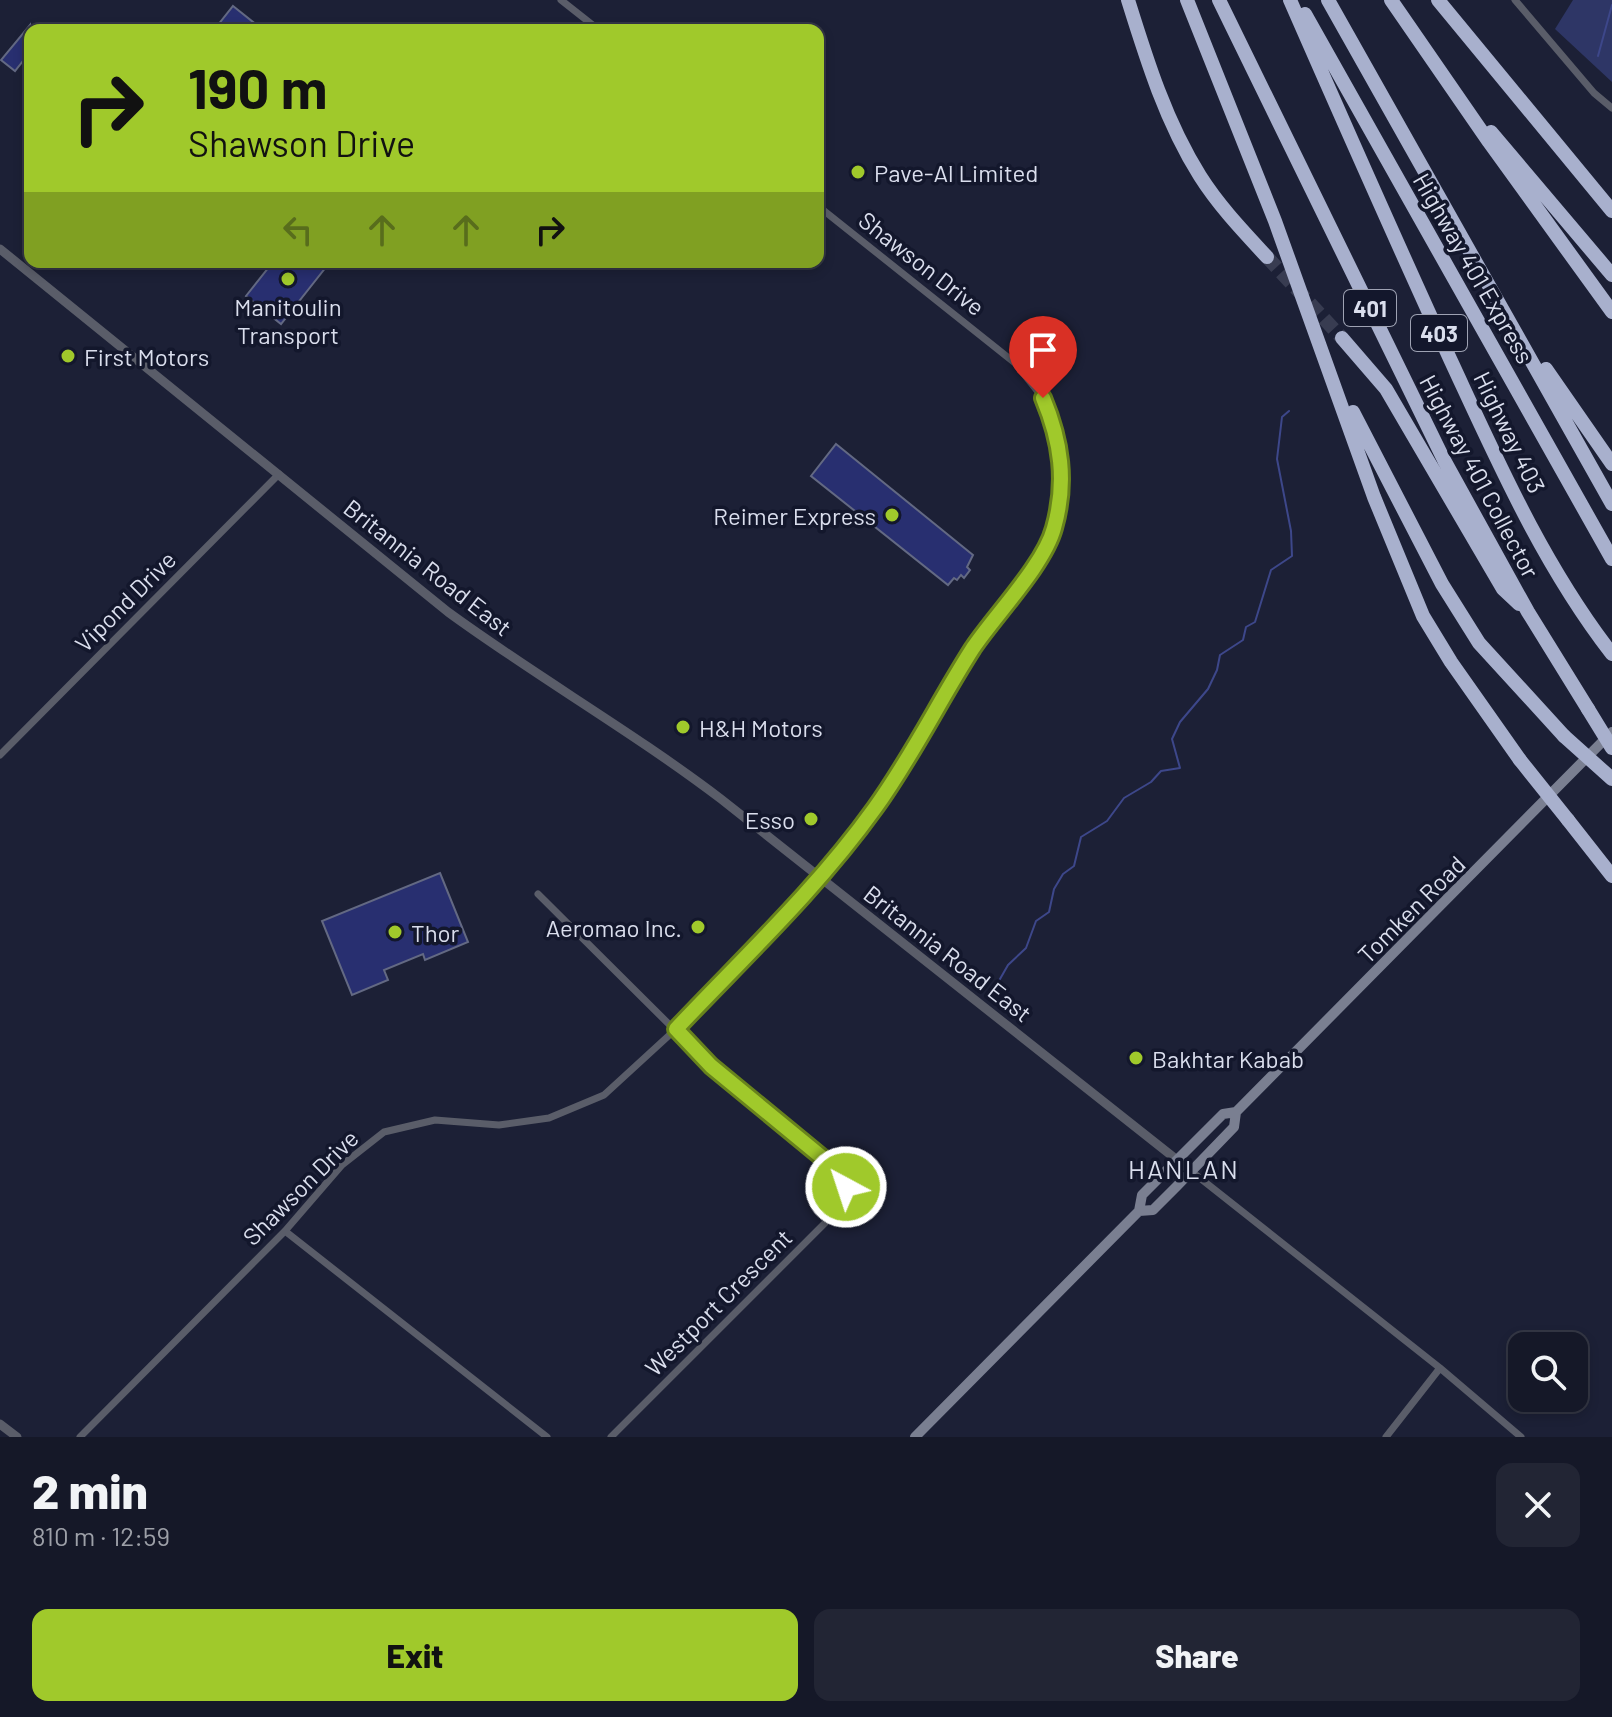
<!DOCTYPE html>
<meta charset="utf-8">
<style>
:root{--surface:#151828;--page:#222534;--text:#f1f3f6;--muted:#9da0a8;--line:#343745;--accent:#a0c92b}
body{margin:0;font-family:Barlow,sans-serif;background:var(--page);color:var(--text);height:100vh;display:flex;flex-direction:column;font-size:30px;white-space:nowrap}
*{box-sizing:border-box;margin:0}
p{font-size:26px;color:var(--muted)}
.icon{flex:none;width:44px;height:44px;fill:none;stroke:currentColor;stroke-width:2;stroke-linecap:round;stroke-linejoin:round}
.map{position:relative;height:1437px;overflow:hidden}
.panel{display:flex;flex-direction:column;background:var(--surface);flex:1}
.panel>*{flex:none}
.banner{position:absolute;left:24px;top:24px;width:800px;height:244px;border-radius:16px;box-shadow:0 4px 12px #0003,0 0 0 2px var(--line);background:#a0c92b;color:#111;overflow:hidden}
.controls{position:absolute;left:1508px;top:1332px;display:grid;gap:16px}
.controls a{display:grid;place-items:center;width:80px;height:80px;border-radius:16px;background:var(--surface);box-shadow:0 4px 12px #0003,0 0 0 2px var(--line);font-size:40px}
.pin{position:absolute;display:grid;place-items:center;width:68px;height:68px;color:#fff;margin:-82px -34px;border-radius:50% 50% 50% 0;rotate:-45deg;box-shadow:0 0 8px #0007}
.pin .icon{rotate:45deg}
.me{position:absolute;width:88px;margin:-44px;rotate:320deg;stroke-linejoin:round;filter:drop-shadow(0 0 6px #0008)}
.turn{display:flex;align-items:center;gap:28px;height:168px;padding:0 32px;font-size:36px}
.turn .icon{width:104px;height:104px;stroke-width:2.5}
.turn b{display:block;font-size:56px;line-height:68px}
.lanes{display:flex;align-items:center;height:76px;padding:0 32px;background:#0003;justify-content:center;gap:40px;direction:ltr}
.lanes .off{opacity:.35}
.round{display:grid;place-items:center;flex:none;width:84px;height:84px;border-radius:16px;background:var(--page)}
.summary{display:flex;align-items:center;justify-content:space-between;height:136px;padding:0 32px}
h1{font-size:48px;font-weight:800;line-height:60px}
.action{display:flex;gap:16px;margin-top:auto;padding:16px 32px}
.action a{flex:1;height:92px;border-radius:16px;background:var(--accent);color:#111;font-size:32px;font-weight:800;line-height:92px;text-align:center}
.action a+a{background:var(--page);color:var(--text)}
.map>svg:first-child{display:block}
.green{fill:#2e3666}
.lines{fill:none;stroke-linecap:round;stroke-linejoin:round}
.stream{stroke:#3d478a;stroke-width:2}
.building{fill:#282f70;stroke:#636983;stroke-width:2}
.motorway-tunnel{stroke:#383c51;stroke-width:14;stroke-dasharray:14 7;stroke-linecap:butt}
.minor{stroke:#5a5d69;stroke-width:7}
.tertiary{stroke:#5a5d69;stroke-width:9}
.secondary{stroke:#7a7f91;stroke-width:10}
.motorway{stroke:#a8b0cd;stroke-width:14}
.motorway-bridge{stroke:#a8b0cd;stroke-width:14}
.route-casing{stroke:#68831c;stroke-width:20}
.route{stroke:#a0c92b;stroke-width:14}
.poi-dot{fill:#a0c92b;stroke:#13172c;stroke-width:3}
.labels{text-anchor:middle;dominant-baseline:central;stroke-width:7;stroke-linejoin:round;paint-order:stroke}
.shield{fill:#13172c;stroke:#9ea2b3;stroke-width:2}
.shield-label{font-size:22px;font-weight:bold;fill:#dadeed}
.poi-label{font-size:24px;fill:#dadeed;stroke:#13172c;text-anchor:start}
.street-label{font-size:24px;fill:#dadeed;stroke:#13172c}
.neighbourhood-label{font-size:26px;letter-spacing:2px;fill:#dadeed;stroke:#13172c}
</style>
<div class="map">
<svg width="1612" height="1437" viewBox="0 0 1612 1437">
<rect width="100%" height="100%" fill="#1c2036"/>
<path class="green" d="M1573 0H1612V82L1555 29Z"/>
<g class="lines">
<path class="stream" d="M1598 56 1612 5
M996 986 1008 965 1026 948 1036 921 1049 912 1054 889 1063 874 1074 866 1081 837 1107 821 1124 798 1151 782 1161 771 1180 768 1172 739 1180 722 1208 689 1217 670 1220 655 1243 640 1246 627 1255 622 1271 570 1292 556 1291 531 1277 459 1282 417 1289 411"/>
</g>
<path class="building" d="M233 6 263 30H214Z
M30 25V52L15 71 1 60Z
M273 262H330L281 324 246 296Z
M836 444 973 555 967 567 970 570 964 578 961 575 957 580 954 578 948 585 811 476Z
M440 873 468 942 425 960 423 954 384 970 388 980 352 995 322 921Z"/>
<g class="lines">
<path class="motorway-tunnel" d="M1267 257 1342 338"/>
<path class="minor" d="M561 0 599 30
M1515 0 1594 93 1612 108
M0 755 279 474
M538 894 711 1066 841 1173 846 1193 839 1209 611 1437
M1191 1171 1440 1368 1521 1437
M285 1231 547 1437
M80 1437 285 1231 342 1165 384 1132 435 1120 499 1125 549 1118 604 1095 676 1029 820 878 908 761 972 651 1033 568 1053 533 1063 480 1057 434 1043 398 1015 363 818 206
M1386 1437 1440 1368"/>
<path class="tertiary" d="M0 249 448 612C537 677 633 732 721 799L1191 1171
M0 1424 17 1437"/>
<path class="secondary" d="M1139 1211 1153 1210 1177 1186 1234 1127 1236 1112 1612 732
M915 1437 1139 1211 1142 1195 1223 1114 1236 1112"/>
<path class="motorway" d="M1128 0C1147 61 1166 122 1200 176 1219 206 1243 231 1267 257
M1187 0 1275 221 1374 497 1423 616 1451 662 1520 760
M1219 0 1444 460 1528 612 1588 709
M1290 0C1343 121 1396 241 1451 361 1498 462 1543 565 1612 654
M1328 0 1612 504
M1391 0 1489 142 1612 312
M1438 0 1612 211
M1305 14 1612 559
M1491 132 1612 275
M1342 338 1386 389 1503 589 1519 604
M1546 369 1612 464
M1353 412 1442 584 1479 643 1564 736
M1568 820 1612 876"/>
<path class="motorway-bridge" d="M1588 709 1612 748
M1564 736 1612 779
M1520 760 1568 820"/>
</g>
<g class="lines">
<defs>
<path id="route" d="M846 1187 841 1173 711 1066 676 1029C744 957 817 889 875 808 912 757 939 701 973 648 996 614 1044 565 1054 528 1067 482 1061 441 1043 398"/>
</defs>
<use href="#route" class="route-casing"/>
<use href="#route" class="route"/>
</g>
<g class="poi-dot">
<circle cx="858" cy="172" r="8"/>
<circle cx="288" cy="279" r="8"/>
<circle cx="68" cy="356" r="8"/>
<circle cx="892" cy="515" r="8"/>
<circle cx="683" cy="727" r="8"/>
<circle cx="811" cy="819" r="8"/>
<circle cx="698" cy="927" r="8"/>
<circle cx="395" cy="932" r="8"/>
<circle cx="1136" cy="1058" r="8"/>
</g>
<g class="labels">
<g class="shield">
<rect x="1344" y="290" width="52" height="36" rx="6"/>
<rect x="1411" y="315" width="56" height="36" rx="6"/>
</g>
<g class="shield-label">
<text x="1370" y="308">401</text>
<text x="1439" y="333">403</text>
</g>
<g class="poi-label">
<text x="874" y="172">Pave-Al Limited</text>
<text x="288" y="306" text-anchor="middle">Manitoulin<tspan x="288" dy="28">Transport</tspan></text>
<text x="84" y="356">First Motors</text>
<text x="876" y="515" text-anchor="end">Reimer Express</text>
<text x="699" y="727">H&amp;H Motors</text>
<text x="795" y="819" text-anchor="end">Esso</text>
<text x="682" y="927" text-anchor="end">Aeromao Inc.</text>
<text x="411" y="932">Thor</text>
<text x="1152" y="1058">Bakhtar Kabab</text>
</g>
<g class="street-label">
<text transform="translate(922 263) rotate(38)">Shawson Drive</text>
<text transform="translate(1474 268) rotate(60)">Highway 401 Express</text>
<text transform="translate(1510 432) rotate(64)">Highway 403</text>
<text transform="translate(1480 476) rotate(62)">Highway 401 Collector</text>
<text transform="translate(428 567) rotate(38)">Britannia Road East</text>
<text transform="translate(125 601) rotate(-45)">Vipond Drive</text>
<text transform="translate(1411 909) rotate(-45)">Tomken Road</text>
<text transform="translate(948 953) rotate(38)">Britannia Road East</text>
<text transform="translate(300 1187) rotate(-45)">Shawson Drive</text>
<text transform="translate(718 1302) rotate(-45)">Westport Crescent</text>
</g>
<g class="neighbourhood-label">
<text x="1184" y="1168">HANLAN</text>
</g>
</g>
</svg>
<div class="controls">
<a><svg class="icon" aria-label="search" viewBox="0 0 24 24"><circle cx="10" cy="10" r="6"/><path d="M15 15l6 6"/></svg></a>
</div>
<div class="pin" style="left:1043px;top:398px;background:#d93025"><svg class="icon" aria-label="arrive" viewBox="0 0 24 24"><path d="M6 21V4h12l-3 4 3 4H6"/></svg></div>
<svg class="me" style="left:846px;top:1187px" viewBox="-20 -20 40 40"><circle r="17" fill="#a0c92b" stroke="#fff" stroke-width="3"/><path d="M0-11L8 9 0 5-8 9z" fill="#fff"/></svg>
<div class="banner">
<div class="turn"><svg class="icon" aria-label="right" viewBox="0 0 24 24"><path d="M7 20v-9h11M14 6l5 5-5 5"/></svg><div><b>190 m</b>Shawson Drive</div></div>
<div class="lanes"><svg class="icon off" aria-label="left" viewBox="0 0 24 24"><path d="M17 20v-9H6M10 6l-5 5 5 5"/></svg><svg class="icon off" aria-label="ahead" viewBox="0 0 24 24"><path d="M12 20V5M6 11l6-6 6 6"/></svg><svg class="icon off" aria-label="ahead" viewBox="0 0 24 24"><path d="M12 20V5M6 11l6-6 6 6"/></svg><svg class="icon" aria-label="right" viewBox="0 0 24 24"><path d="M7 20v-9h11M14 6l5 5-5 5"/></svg></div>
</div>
</div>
<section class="panel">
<div class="summary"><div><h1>2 min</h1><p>810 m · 12:59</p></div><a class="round"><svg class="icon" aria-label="close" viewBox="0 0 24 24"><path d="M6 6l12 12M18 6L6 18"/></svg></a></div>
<div class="action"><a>Exit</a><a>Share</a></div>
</section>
